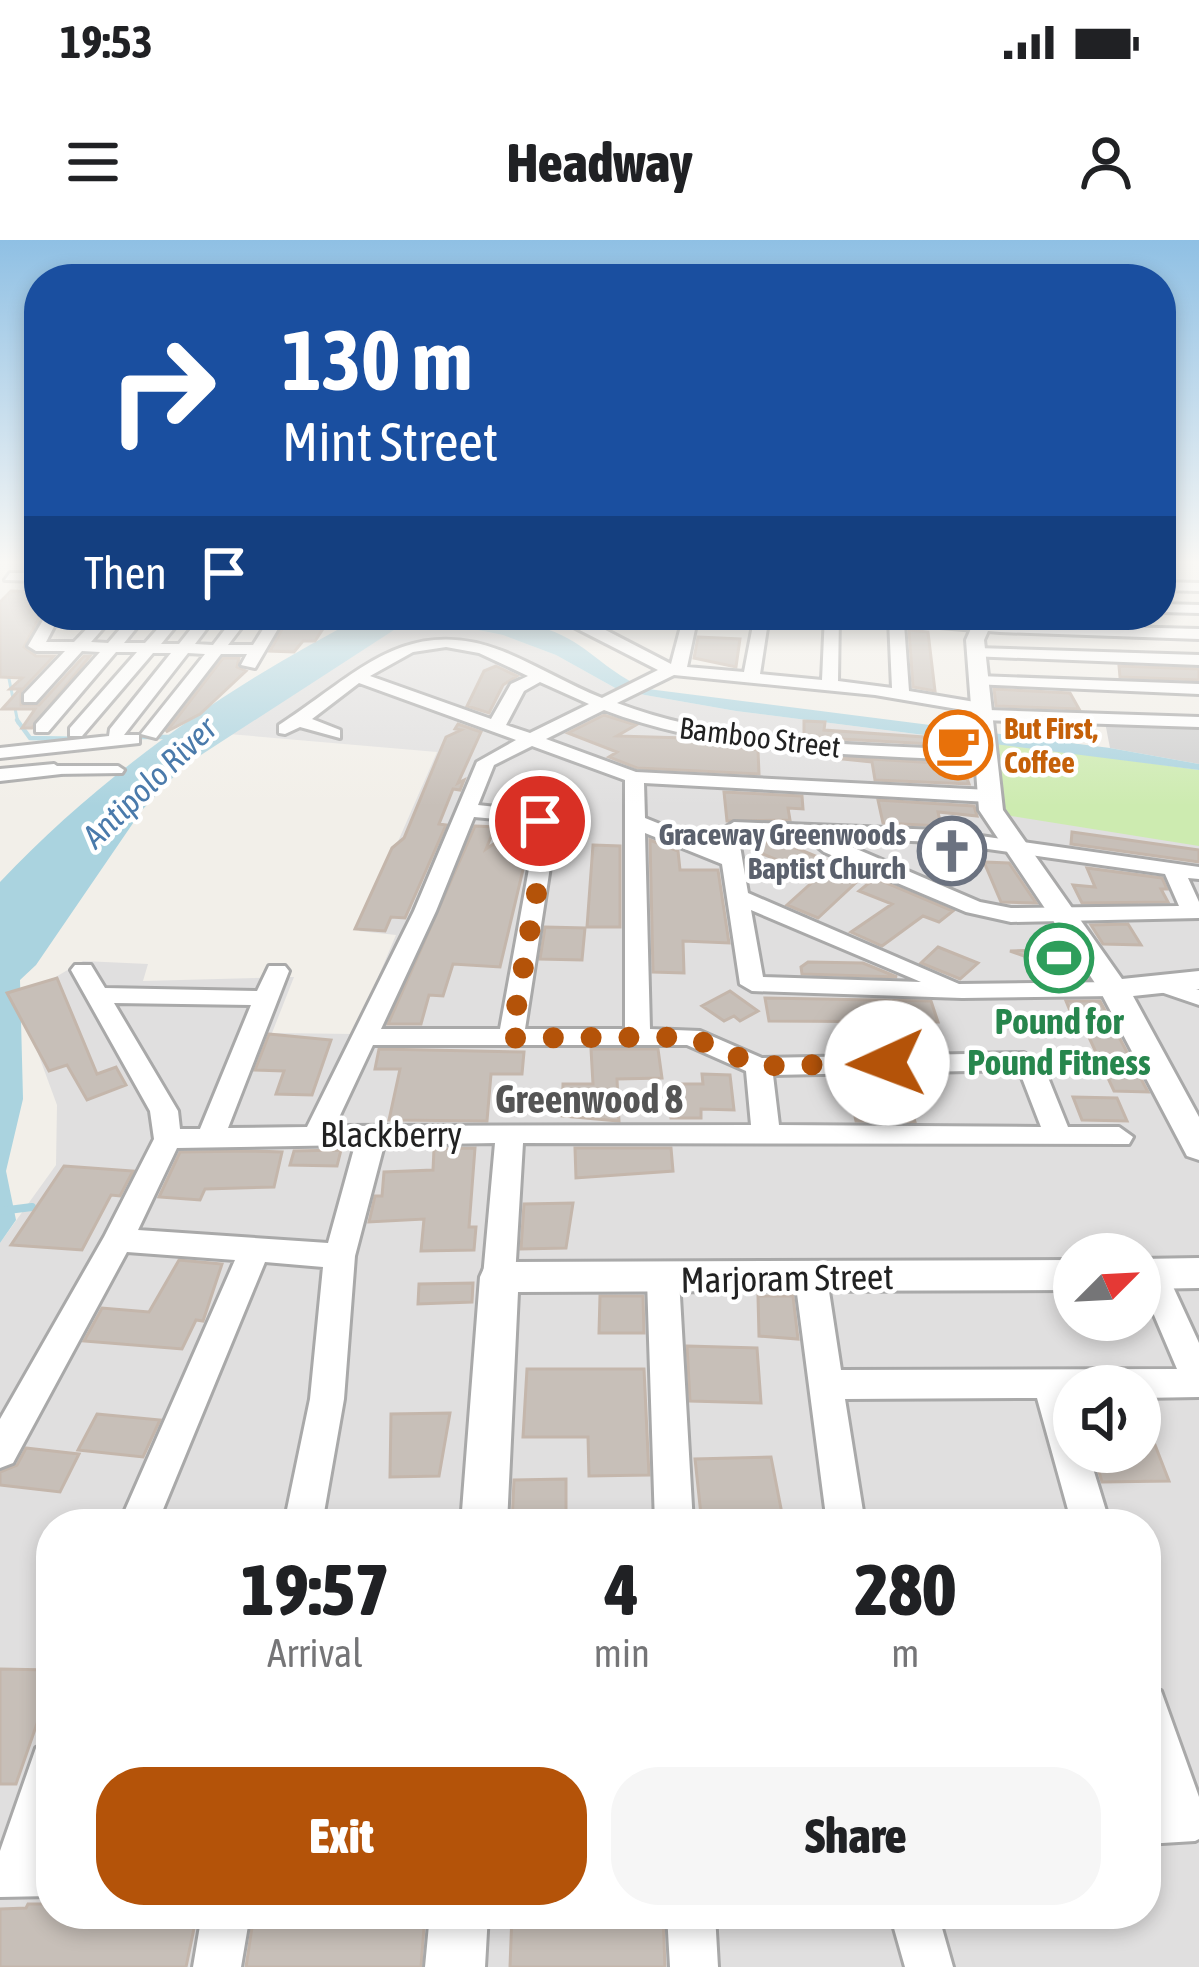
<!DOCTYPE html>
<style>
:root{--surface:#fff;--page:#f6f6f6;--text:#202124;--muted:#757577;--accent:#b45309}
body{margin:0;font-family:"Asap Condensed",sans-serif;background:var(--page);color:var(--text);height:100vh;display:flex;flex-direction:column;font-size:45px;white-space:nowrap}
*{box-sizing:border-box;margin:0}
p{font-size:39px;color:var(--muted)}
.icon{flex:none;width:66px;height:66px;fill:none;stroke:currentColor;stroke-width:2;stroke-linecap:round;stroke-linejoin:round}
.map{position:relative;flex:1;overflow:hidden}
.details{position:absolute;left:36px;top:1269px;width:1125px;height:420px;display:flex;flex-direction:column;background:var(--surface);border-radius:48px;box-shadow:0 6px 18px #0003}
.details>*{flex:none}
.top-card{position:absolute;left:24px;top:24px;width:1152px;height:366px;border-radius:48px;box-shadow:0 6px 18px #0003;background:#1a4fa0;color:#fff;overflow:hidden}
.needle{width:78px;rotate:66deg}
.buttons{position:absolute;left:1053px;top:993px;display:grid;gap:24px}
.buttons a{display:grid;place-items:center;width:108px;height:108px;border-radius:50%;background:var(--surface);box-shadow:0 6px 18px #0003;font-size:60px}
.pin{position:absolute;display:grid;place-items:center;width:102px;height:102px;color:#fff;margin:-51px;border:6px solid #fff;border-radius:50%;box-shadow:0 3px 12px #0007}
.me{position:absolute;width:132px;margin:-66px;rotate:268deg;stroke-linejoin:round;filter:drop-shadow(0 0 9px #0008)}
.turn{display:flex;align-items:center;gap:42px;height:252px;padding:0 60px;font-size:54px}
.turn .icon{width:156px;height:156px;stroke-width:2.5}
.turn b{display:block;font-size:84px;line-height:102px}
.then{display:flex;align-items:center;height:114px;padding:0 60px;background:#0003;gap:24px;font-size:45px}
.eta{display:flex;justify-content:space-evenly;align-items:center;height:204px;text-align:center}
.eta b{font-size:72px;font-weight:800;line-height:84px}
.primary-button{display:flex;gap:24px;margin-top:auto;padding:24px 60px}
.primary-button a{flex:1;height:138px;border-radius:48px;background:var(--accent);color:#fff;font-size:48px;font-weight:800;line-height:138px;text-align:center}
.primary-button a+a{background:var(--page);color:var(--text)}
.status{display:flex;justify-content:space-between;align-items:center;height:84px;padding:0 60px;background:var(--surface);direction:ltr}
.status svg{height:33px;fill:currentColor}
header{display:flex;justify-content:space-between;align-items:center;height:156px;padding:0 60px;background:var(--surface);font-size:54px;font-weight:800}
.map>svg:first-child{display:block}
.residential{fill:#e0dfdf;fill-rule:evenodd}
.religious{fill:#d0d0d0}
.grass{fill:#cdebb0}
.water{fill:#aad3df}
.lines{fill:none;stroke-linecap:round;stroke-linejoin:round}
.stream-far2{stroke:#aad3df;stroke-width:3}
.stream-far1{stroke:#aad3df;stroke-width:4.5}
.stream{stroke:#aad3df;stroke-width:8}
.building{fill:#c7bfb8;stroke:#c4b6ab;stroke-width:3}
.pedestrian-casing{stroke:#a9a9a9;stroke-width:6}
.minor-casing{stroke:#a9a9a9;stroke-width:6}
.tertiary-casing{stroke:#a9a9a9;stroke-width:6}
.pedestrian{fill:#fff;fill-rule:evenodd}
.minor{fill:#fff;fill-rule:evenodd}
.tertiary{fill:#fff;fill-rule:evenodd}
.route{stroke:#b45309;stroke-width:21;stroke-dasharray:0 37.8}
.labels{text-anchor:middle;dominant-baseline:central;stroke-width:9;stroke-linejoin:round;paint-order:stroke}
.far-food-label{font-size:30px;font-weight:bold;fill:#c56008;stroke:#fff;text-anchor:start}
.far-street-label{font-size:30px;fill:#222;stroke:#fff}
.far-worship-label{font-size:30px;font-weight:bold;fill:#5b616d;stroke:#fff;text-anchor:end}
.far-water-label{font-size:33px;font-style:italic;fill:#4a7aab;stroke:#fff}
.leisure-label{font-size:36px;font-weight:bold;fill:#27864d;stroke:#fff}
.street-label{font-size:36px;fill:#222;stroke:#fff}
.neighbourhood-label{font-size:39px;font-weight:bold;fill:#555;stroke:#fff}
</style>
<div class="status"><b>19:53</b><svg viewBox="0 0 49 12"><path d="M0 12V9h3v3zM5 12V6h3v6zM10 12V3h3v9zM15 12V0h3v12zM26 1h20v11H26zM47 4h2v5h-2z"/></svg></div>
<header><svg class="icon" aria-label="menu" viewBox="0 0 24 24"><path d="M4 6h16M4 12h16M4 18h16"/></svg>Headway<svg class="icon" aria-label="person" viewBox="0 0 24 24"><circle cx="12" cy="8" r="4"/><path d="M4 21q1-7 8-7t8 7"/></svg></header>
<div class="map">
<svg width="1199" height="1727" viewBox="0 0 1199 1727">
<rect width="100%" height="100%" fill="#f2efe9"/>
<path class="residential" d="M414 377 503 395 556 415 617 449 645 455 736 471 1199 530V1727H0V1003L56 925 57 865 18 759 83 721 148 724 143 741 294 737 272 793 354 794 396 695 359 691 437 512 229 494ZM1074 1014H1140V1080H1074ZM1074 1146H1140V1212H1074ZM51 1284H1146V1674H51Z"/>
<path class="religious" d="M1105 482 1199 485V524L1110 508Z"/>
<path class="grass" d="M996 502 1199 530V606L1011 576 1003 567Z"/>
<path class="water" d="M366 375C426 375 515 369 569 399 597 415 616 438 648 449L1110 508 1199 524V530L736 471 645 455 617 449 556 415 503 395 414 377 184 526 142 570 36 725 20 740 23 859 6 931 16 980 0 1003V642C104 532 232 443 366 375Z"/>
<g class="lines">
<path class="stream-far2" d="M8 434 18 483"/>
<path class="stream-far1" d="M17 480 30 498 90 499
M133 497H174"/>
<path class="stream" d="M0 971 32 967"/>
</g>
<path class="building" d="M11 351 39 352 40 376 24 407 36 416H54L21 451V465H39L84 416H90L32 488H22L35 469H2L20 449H10L22 438 0 437V362Z
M290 375H328V381L315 401H303L294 412 270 411Z
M909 390 928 392 935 451 913 447Z
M698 397 740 399 736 427 694 418Z
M223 418H239L237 427 246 431 200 474 166 492Z
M496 426 517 436 503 445 489 473 467 466 484 431Z
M1119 426 1199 429V440L1120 437Z
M994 449 1070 453 1079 469 996 466Z
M604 475 636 485 617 496 686 498 758 510 759 534 637 528 609 517 617 512 568 493Z
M804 481 825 482 824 490 967 500 968 506 804 497Z
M458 484 481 492 458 543 464 540 460 550 453 549 439 584 446 585 405 678 391 677 385 691 355 689 392 608 404 598 446 497 461 490 455 489Z
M804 515 971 525V527H963L969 544 875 540 872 522Z
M724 552 802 556 803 569 788 568 790 580 727 581Z
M878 560 974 566 977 576 938 572 941 586 883 583Z
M475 586 495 587 486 609 501 599 530 600 500 727 453 724 443 756 429 755 421 784H388Z
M1072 592 1199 610V622L1071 604Z
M650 600 678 611 680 630H718L729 703 683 701 684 733 653 732Z
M771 600 795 601 796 608 863 636 818 678 787 665 818 637 753 610Z
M593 605 620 606V687H587Z
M984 622 1009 623 1036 663 1001 662Z
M1087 628 1162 638 1167 649H1161L1168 662 1082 663 1073 645 1095 647Z
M875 638 953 671 939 682 923 676 882 706 851 692 892 664 859 651Z
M1128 684 1141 705 1103 704 1091 685Z
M545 687 585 688 582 720 540 719Z
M938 707 978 723 960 739 921 723Z
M1067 709 1086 738 1010 711Z
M808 722 863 723 897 737 802 734 801 727Z
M57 738 97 834 116 827 126 845 87 860 67 825 49 831 7 753Z
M730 751 758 771 740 781 734 776 724 781 702 766Z
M765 758 931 761 938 782 769 781Z
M1066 761H1100L1148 852 1114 851 1080 778H1073Z
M269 794 331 800 312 855 276 854 284 831 255 830Z
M379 809 524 812 522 834H491L487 881 389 880 400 829H375Z
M591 809H658L662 838 617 839 619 881 562 876 563 844H593Z
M702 834 730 835 734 870 701 869V878H671L669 844H703Z
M875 837 903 838 915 882 856 881 846 838Z
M1073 857 1117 858 1127 881 1082 880Z
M475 908 469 987H476L474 1010 421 1011 424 979 369 982 375 956H382L384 932 433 930 434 909Z
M575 908H671L673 931 576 938Z
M341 910 337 926 290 925 294 911Z
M180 912 250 911 282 912 274 947 205 949 200 960 159 957Z
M64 926 133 931 120 956 111 955 82 1010 11 1005Z
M573 963 566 1008 521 1009 524 964Z
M179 1020 222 1024 203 1081 196 1080 182 1109 84 1101 102 1068 149 1072Z
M473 1043 472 1062 418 1064 419 1044Z
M600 1056H643L644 1093H599Z
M758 1056H793L798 1099 759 1096Z
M687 1106 757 1108 761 1163 690 1161Z
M527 1129H644L649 1235 589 1236 588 1197H523Z
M450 1173 439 1236 390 1237 391 1174Z
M97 1174 160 1180 143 1217 78 1210Z
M1140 1204 1155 1205 1169 1241 1102 1242 1093 1212H1140Z
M26 1208 79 1214 60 1252 0 1245V1232L17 1225Z
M771 1217 784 1284H702L695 1219Z
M566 1239V1282L512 1283 514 1240Z
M0 1429 51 1430V1443L16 1544H0Z
M28 1664H51V1674H197L186 1727H0V1669L26 1668Z
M254 1674H425L421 1727H246Z
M512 1674 663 1675 665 1727H510Z"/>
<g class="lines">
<defs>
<path id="pedestrian" d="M118 526 124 530 122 533 54 534 48 530 54 526Z"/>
<path id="minor" d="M10 333H39V341L5 340Z
M1161 342 1199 343V351L1161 350Z
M1161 364 1199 365V373L1161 372Z
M46 375H60L46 402H74L100 375H115L91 402 108 403 132 375H147L124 403H145L170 375H185L161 404H179L202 375H217L195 404 213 405 236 375H251L228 405H253L272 375H286L255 428 241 425 247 414H221L156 498 141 494 205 414 188 413 124 495H139V503L0 518V508L109 496 110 489 171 413H153L82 496H70V488L137 412H116L48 492H36V484L100 412 82 411 36 462H24V454L65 411H36L28 406Z
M684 375H698L687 427 744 432 755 375H769L760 434 822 440 825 375H839L838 441 892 448 889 379 894 375 1000 384 1199 389V399L1000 392 904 384 909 451 981 463 988 470 1199 477V487L982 480 976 479 975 472 875 455 674 435 617 463C733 507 866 504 988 511L997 516 988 521C861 514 725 516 604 470L546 499 636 532 989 550 999 556 989 562 644 543 645 578 719 608 717 593 734 582 938 590 1199 627V639L1188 638 1199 662V678L1011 682 966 672 824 612 805 597 738 594 748 653 959 744 1114 742 1126 749 1114 756 962 758 752 751 740 744 722 624 645 593 650 789 700 791 762 818 1024 813 1043 825 1068 887H1119L1133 897 1129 904 523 903 515 1037 510 1046 499 1049 488 1046 483 1037 495 903 384 905 355 1016 344 1159 322 1284H284L310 1159 323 1027 265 1022 157 1284H119L235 1020 127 1012 13 1223 0 1228V1179L104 997 154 899 150 871 71 730 75 725H91L105 748 257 751 269 726H285L289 731 228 888 307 887 414 671 477 522 516 500 359 443 312 479 340 490V498L300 487 285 494 279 493V485C354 437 405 373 502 411 537 425 567 444 602 458L658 430 566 383V377L590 382 671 424ZM446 407 479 413 528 436 511 444 491 479 370 436 413 412ZM540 442 589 464 530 493 506 485 524 451ZM532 506 625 540V789H525L556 588 532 571 478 565 494 525ZM474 577 520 581 536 590 500 789H381L436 671ZM831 598 938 602 1165 634 1179 666 1011 668 980 662ZM751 670 921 742 763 737ZM114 763 251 765 200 889H180L178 871ZM373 805H687L746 831 751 885 335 886ZM1019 830 1041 887 779 885 773 835ZM355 905 328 1003 138 990 177 908Z
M976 408 1199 415V425L970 416V410Z
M978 436 1199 444V454L972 444 970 441Z
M54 524 63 530 61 534 0 541V529Z
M1160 737 1199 750V765L1152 749 1148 744 1152 739Z
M1152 1022 1163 1025 1199 1103V1157L1140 1158V1146H1074V1212H1088L1110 1284H1072L1037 1158 845 1159 865 1284H827L795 1038 800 1029 811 1026 822 1029 827 1038 841 1130 1177 1129 1140 1042 1141 1025Z
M663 1027 674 1030 679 1039 693 1284H655L647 1039 652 1030Z
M1146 1445 1161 1451 1199 1557V1599L1195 1601 1146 1604V1558H1151L1146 1539Z
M51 1501V1595L47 1610H51V1656L0 1657V1611L36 1508Z
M202 1674H250L241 1727H193Z
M667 1674H715L718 1727H670Z
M890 1674H938L953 1727H905Z"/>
<path id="tertiary" d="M977 375H995L984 400 1003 570 1122 739 1199 731V749L1133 756 1199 877V920L1187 916 1099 749 979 570 966 400Z
M1199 1018V1048L1140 1049V1019Z
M1074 1020V1050L518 1052 507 1284H461L480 1037 485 1026 499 1022Z
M430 1674H488L485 1727H425Z"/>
</defs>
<use href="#pedestrian" class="pedestrian-casing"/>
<use href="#minor" class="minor-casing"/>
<use href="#tertiary" class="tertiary-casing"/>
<use href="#pedestrian" class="pedestrian"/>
<use href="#minor" class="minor"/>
<use href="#tertiary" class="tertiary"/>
</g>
<linearGradient id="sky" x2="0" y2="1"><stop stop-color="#8fc0e4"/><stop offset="0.57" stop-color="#f9f8f5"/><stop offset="1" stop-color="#f9f8f5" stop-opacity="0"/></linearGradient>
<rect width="1199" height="566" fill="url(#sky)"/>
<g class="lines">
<path class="route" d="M540 581 546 588V599L511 798 691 797 759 826 887 823"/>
</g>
<defs>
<symbol id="cafe-ring" viewBox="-11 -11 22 22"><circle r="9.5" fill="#fff" stroke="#e8710a" stroke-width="1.5"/><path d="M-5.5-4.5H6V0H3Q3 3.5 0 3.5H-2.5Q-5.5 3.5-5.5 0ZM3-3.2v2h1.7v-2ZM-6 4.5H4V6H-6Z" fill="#e8710a"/></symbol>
<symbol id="church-ring" viewBox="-11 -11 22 22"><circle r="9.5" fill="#fff" stroke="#6b7280" stroke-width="1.5"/><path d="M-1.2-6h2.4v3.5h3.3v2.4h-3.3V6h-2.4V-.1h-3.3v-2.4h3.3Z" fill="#6b7280"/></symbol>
<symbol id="stadium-ring" viewBox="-11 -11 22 22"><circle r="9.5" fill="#fff" stroke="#2e9e5b" stroke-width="1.5"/><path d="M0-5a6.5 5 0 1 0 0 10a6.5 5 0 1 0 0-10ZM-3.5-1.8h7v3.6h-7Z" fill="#2e9e5b"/></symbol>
</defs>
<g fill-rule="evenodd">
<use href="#cafe-ring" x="920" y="467" width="76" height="76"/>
<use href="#church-ring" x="914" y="573" width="76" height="76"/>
<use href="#stadium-ring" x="1021" y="680" width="76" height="76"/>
</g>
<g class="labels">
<g class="far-food-label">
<text x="1004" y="488">But First,<tspan x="1004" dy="34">Coffee</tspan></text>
</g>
<g class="far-street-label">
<text transform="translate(760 497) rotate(7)">Bamboo Street</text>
</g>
<g class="far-worship-label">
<text x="906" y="594">Graceway Greenwoods<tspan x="906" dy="34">Baptist Church</tspan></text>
</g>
<g class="far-water-label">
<text transform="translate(149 542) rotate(-44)">Antipolo River</text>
</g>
<g class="leisure-label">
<text x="1059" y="781">Pound for<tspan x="1059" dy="41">Pound Fitness</tspan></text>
</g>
<g class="street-label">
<text x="391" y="894">Blackberry</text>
<text transform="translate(787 1038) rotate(-1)">Marjoram Street</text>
</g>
<g class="neighbourhood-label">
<text x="589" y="859">Greenwood 8</text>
</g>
</g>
</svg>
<div class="buttons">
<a><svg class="needle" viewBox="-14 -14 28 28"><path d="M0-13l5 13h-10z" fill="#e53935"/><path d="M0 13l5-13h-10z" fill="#757577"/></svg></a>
<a><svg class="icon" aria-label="sound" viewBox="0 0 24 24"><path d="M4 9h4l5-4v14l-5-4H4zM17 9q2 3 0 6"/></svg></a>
</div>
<div class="pin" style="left:540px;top:581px;background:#d93025"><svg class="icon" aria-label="arrive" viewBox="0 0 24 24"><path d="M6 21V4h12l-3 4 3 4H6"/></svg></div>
<svg class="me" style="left:887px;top:823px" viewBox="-20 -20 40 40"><circle r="19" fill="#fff"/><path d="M0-13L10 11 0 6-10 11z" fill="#b45309"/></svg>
<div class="top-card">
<div class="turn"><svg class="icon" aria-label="right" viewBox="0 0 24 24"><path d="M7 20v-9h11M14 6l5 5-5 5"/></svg><div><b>130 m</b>Mint Street</div></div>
<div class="then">Then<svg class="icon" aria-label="arrive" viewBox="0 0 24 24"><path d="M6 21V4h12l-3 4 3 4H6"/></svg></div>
</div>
<section class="details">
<div class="eta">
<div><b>19:57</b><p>Arrival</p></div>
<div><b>4</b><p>min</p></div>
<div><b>280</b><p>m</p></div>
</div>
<div class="primary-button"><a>Exit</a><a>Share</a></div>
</section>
</div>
